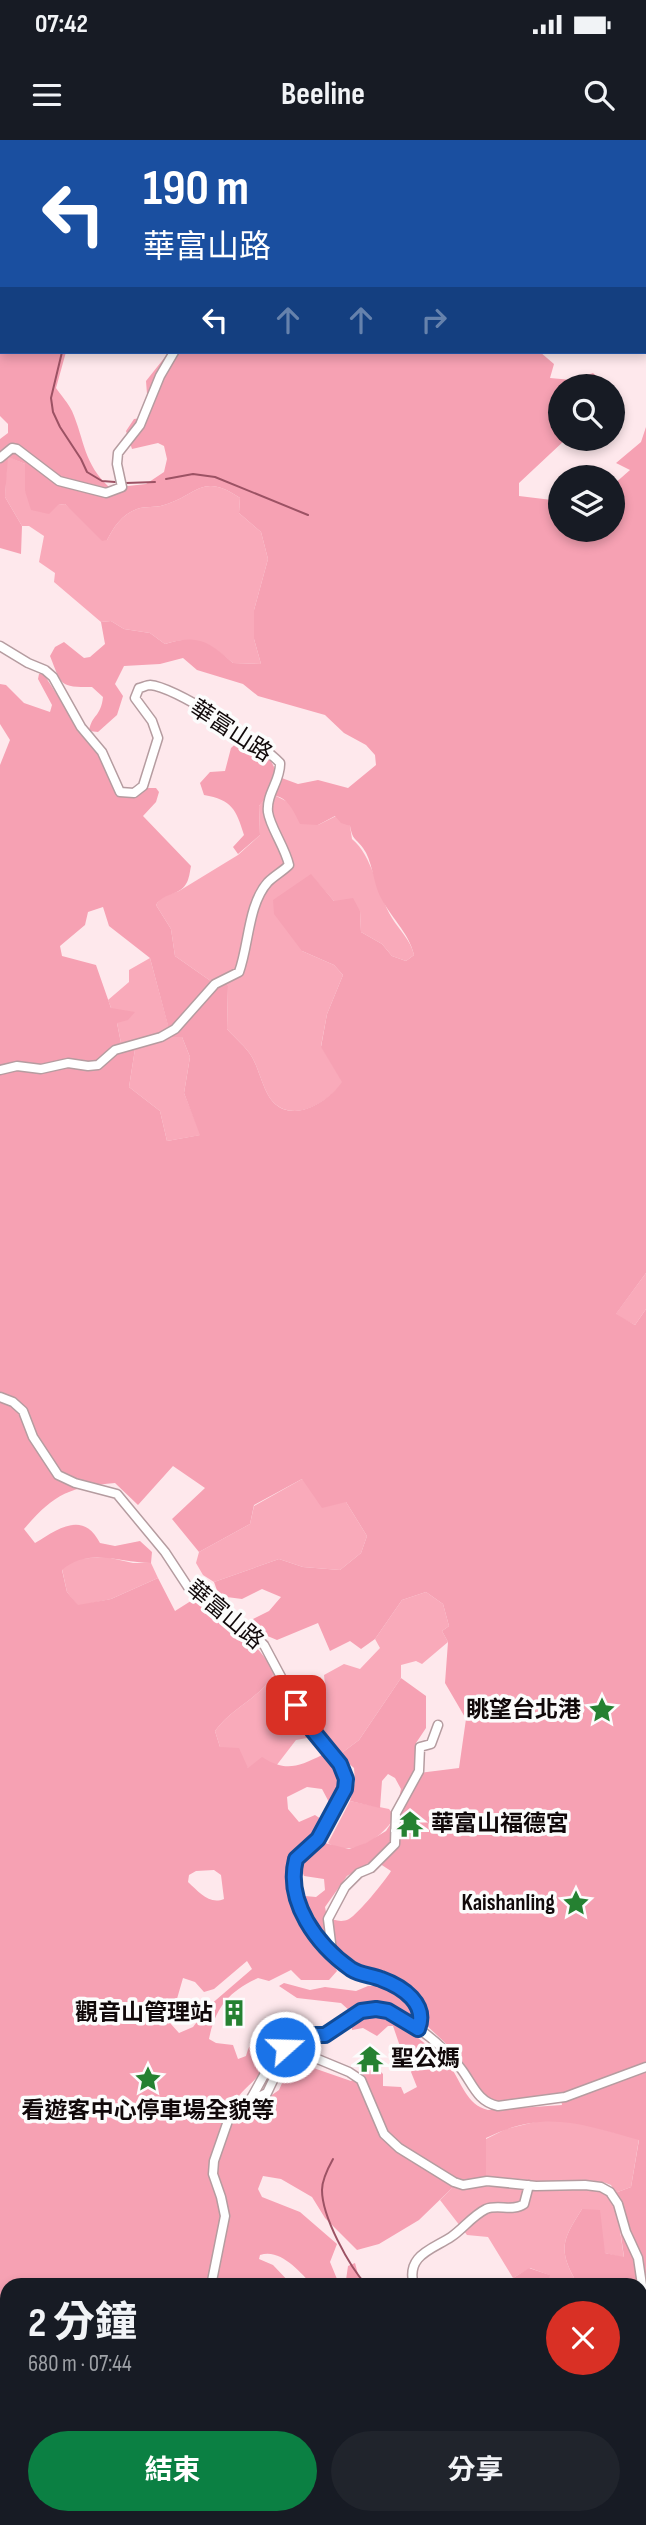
<!DOCTYPE html>
<html lang="zh-TW">
<meta charset="utf-8">
<style>
:root{--surface:#171b24;--page:#20242c;--text:#f1f3f6;--muted:#9ea1a6;--accent:#0b8043}
body{margin:0;font-family:"Sofia Sans Condensed","Noto Sans TC",sans-serif;background:var(--page);color:var(--text);height:100vh;display:flex;flex-direction:column;font-size:26px;white-space:nowrap}
*{box-sizing:border-box;margin:0}
p{font-size:23px;color:var(--muted)}
.icon{flex:none;width:38px;height:38px;fill:none;stroke:currentColor;stroke-width:2;stroke-linecap:round;stroke-linejoin:round}
.map{position:relative;flex:1;overflow:hidden}
.drawer{position:absolute;left:0px;top:2138px;width:648px;height:247px;display:flex;flex-direction:column;background:var(--surface);border-radius:21px 21px 0 0;box-shadow:0 4px 10px #0003}
.drawer>*{flex:none}
.top-card{position:absolute;left:0px;top:0px;width:648px;height:214px;box-shadow:0 4px 10px #0003;background:#1a4fa0;color:#fff;overflow:hidden}
.tools{position:absolute;left:548px;top:234px;display:grid;gap:14px}
.tools a{display:grid;place-items:center;width:77px;height:77px;border-radius:50%;background:var(--surface);box-shadow:0 4px 10px #0003;font-size:35px}
.pin{position:absolute;display:grid;place-items:center;width:60px;height:60px;color:#fff;margin:-30px;border-radius:14px;box-shadow:0 4px 10px #0006}
.me{position:absolute;width:77px;margin:-38px;rotate:70deg;stroke-linejoin:round;filter:drop-shadow(0 0 5px #0008)}
.turn{display:flex;align-items:center;gap:24px;height:147px;padding:0 28px;font-size:32px}
.turn .icon{width:91px;height:91px;stroke-width:2.5}
.turn b{display:block;font-size:49px;line-height:60px}
.lanes{display:flex;align-items:center;height:66px;padding:0 28px;background:#0003;justify-content:center;gap:35px;direction:ltr}
.lanes .off{opacity:.35}
.round{display:grid;place-items:center;flex:none;width:74px;height:74px;border-radius:37px;background:var(--page)}
.summary{display:flex;align-items:center;justify-content:space-between;height:119px;padding:0 28px}
h1{font-size:42px;font-weight:700;line-height:52px}
.cta{display:flex;gap:14px;margin-top:auto;padding:14px 28px}
.cta a{flex:1;height:80px;border-radius:42px;background:var(--accent);color:#fff;font-size:28px;font-weight:700;line-height:80px;text-align:center}
.cta a+a{background:var(--page);color:var(--text)}
.status{display:flex;justify-content:space-between;align-items:center;height:49px;padding:0 35px;background:var(--surface);direction:ltr}
.status svg{height:19px;fill:currentColor}
header{display:flex;justify-content:space-between;align-items:center;height:91px;padding:0 28px;background:var(--surface);font-size:32px;font-weight:700}
.map>svg:first-child{display:block}
.green{fill:#f9aaba}
.forest{fill:#f6a1b3;fill-rule:evenodd}
.lines{fill:none;stroke-linecap:round;stroke-linejoin:round}
.stream{stroke:#9c5264;stroke-width:2}
.minor-casing{stroke:#b59ca0;stroke-width:11}
.minor{stroke:#fff;stroke-width:8}
.route-casing{stroke:#114b97;stroke-width:18}
.route{stroke:#1a73e8;stroke-width:12}
.labels{text-anchor:middle;dominant-baseline:central;stroke-width:7;stroke-linejoin:round;paint-order:stroke}
.street-label{font-size:23px;fill:#11090a;stroke:#fcfcfc}
.poi-label{font-size:23px;font-weight:bold;fill:#11090a;stroke:#fcfcfc;text-anchor:end}
</style>
<div class="status"><b>07:42</b><svg viewBox="0 0 49 12"><path d="M0 12V9h3v3zM5 12V6h3v6zM10 12V3h3v9zM15 12V0h3v12zM26 1h20v11H26zM47 4h2v5h-2z"/></svg></div>
<header><svg class="icon" aria-label="menu" viewBox="0 0 24 24"><path d="M4 6h16M4 12h16M4 18h16"/></svg>Beeline<svg class="icon" aria-label="search" viewBox="0 0 24 24"><circle cx="10" cy="10" r="6"/><path d="M15 15l6 6"/></svg></header>
<div class="map">
<svg width="646" height="2385" viewBox="0 0 646 2385">
<rect width="100%" height="100%" fill="#fee8ec"/>
<path class="green" d="M7 316 25 324V351L58 365 65 364 107 400C114 387 121 375 137 369 145 366 156 368 164 365 198 355 202 332 240 358L239 373 261 392 268 419 254 470V499L261 524 233 523C210 503 195 494 165 504L150 493 124 489 111 481 101 482 54 442 55 433 39 422 44 396 29 386H22L5 357Z
M272 654 290 663 318 685 336 676 350 686 352 699C373 716 377 753 392 778 400 791 410 799 414 815L406 821 392 816 382 804 361 792 360 771 334 761 311 735 302 811 334 825 343 835 327 874 321 906 343 942C329 961 295 984 273 962 264 953 259 929 252 917 246 907 235 898 227 889L228 846 215 844 175 816 171 789 156 765 161 757 179 751 238 715 260 695 259 666 267 655Z
M150 818 171 896 182 897 190 917 184 953 201 995 167 1001 160 971 129 947 135 909 122 908 117 883 108 860 129 842V830Z
M646 1133V1169L635 1185 615 1175Z
M302 1339 346 1362 367 1396 361 1413 340 1430 303 1427 279 1419 214 1442 203 1435 196 1423 199 1412 250 1384 254 1366Z
M106 1417 133 1423H151L158 1438 111 1459 78 1466 67 1452 62 1429 74 1419Z
M426 1452 443 1464 449 1486 442 1491 448 1502 422 1524 416 1521 401 1525V1538L359 1600 339 1615 310 1571 298 1559 299 1555 311 1561 326 1555 324 1535 344 1524 360 1529 380 1508 375 1499 402 1460Z
M274 1533 312 1597 296 1600 276 1626 248 1628 220 1607 215 1591C233 1566 260 1559 274 1533Z
M350 1661 389 1669 395 1677C381 1699 352 1718 328 1703Z
M539 1981H572L639 1999 631 2047 615 2053 611 2045C588 2035 565 2045 541 2043 522 2043 504 2039 486 2037V1999L506 1989Z
M482 2046 551 2050 594 2046 616 2063 624 2118 605 2113 582 2069C561 2102 558 2110 578 2145H547L549 2135 530 2128 513 2138 488 2097 467 2095 440 2060 452 2048Z"/>
<path class="forest" d="M360 0H646V187V2Z
M0 175 2 212H66L56 248C61 255 68 263 72 271 85 301 83 323 110 348L146 344 164 332 167 319 164 306 158 303 132 309 126 291 134 279 142 278 148 267 146 241 169 212H540L554 224 550 238 572 240 593 233 608 247H560V299H566L519 343V356L560 361V390H612L613 345 630 330 616 323 641 302 646 287V1133L616 1174 635 1185 646 1169V2216L641 2219 640 2146 578 2145C558 2110 561 2102 582 2069L600 2070 605 2113 624 2117 615 2053 631 2047 639 2000C580 1984 545 1969 486 1998V2037L482 2046 452 2048 419 2080 379 2104 357 2110 325 2078 312 2057 281 2039 263 2036 258 2049 262 2057 300 2072 337 2104 330 2122 337 2139 346 2140 348 2126 355 2123 359 2138 369 2145H313C299 2132 281 2108 260 2115L259 2119 273 2125 292 2145 7 2146V2378H272V2385H65L63 2383C42 2382 21 2385 0 2385V625L10 600 0 584V544L6 545 24 563 50 572 52 565 38 539 39 534 43 533 87 601 105 616 113 647 120 654 128 657 145 648H156L159 652 156 662 143 676 191 726C190 731 189 740 186 744 179 756 164 752 156 765L171 789 175 816 215 844 224 842 228 846 227 889C235 898 246 907 252 917 259 929 264 953 273 962 294 984 329 961 342 942L321 907 327 874 343 835 334 825 302 811 274 774 273 760 311 734 334 761 353 758 360 771 361 792 382 804 392 816 406 821 414 815C409 792 389 776 379 754 373 740 372 720 363 708 355 697 353 701 350 686L341 683 335 676 318 685 300 684C293 669 286 654 268 655L259 666 260 695 238 714 233 707 244 695C236 669 232 660 204 655L200 643 210 632 225 631 231 608 242 598 268 615 279 637 298 644 318 640 348 648 376 625 375 615 366 605 344 593 325 575 258 556 243 544 197 530 183 518 160 524 124 526 115 544 123 556 117 575 98 592 89 591C92 574 101 577 103 557L92 547C59 547 62 546 50 516L55 507 64 502 84 518 90 517 105 504 101 482 111 481 124 489 150 493 165 504C198 494 208 501 233 523L261 524 254 499V470L268 419 261 392 239 373 240 358C202 332 198 355 164 365 155 368 145 366 137 369 121 375 114 387 107 400L102 401 65 364 58 365 49 374 31 370 25 351V324L8 317 5 357 22 386 21 414 0 408V299L8 293V284L0 276ZM103 767 109 786 150 818 171 897H182L190 917 184 953 200 995 167 1001 160 971 129 947 135 909 122 908 117 883 128 880 135 872 111 868 96 825 62 816 60 806 85 785 88 772ZM173 1326 205 1348 172 1379 199 1412 250 1384 254 1365 302 1339 322 1368 346 1362 367 1396 361 1413 340 1430 303 1427 279 1419 214 1442 219 1456 242 1459 262 1449 281 1457 269 1471 253 1479 258 1492 277 1500 318 1483 330 1511 350 1501 361 1509 375 1499 402 1460 426 1452 443 1464 449 1486 442 1491 448 1502 445 1543 466 1579 459 1628 419 1633 416 1603 426 1588V1556L401 1538 359 1600 339 1615 354 1628 355 1642 350 1661 380 1668 382 1641 388 1634 395 1638 401 1649 395 1677 386 1691 366 1703 349 1709 321 1702C308 1713 297 1719 304 1736L324 1739 325 1750 316 1757 305 1756 304 1764 297 1763 291 1721 298 1708 324 1681 315 1675 299 1682 288 1669 287 1657 307 1647 322 1649 331 1666 342 1646 339 1628 322 1615C298 1627 285 1632 262 1617L248 1628 239 1608 220 1607 215 1591C233 1566 260 1559 274 1533 255 1494 224 1488 194 1459L175 1471 158 1438 111 1459 78 1465 67 1452 62 1430C89 1407 120 1423 151 1423L152 1412 140 1401 115 1406 100 1403C83 1370 58 1389 35 1403L24 1389C54 1354 69 1347 115 1343L138 1365ZM374 1720 391 1731C385 1741 358 1774 349 1779 341 1783 334 1780 327 1777L325 1767 347 1736ZM214 1730 221 1735 224 1759C209 1765 199 1752 188 1742L189 1735 196 1731ZM318 1791 354 1827 390 1838 393 1845 368 1846 356 1851 325 1847 310 1850 284 1843 279 1846 297 1858 341 1863 351 1872 352 1890 363 1888 377 1896 388 1886H393L404 1918 416 1924 411 1932 417 1947 404 1954 401 1947 383 1946V1934L376 1927 351 1941 299 1923 289 1927 279 1950 233 1982 228 1980C230 1959 246 1950 259 1935 272 1921 282 1905 294 1891 271 1874 252 1893 246 1916L238 1919 233 1905 216 1903 209 1899C215 1868 229 1851 258 1838L269 1841 291 1830 301 1840H329L337 1831 331 1819 311 1795ZM247 1821 252 1829 209 1866 193 1887 179 1893 170 1883 183 1838 195 1842 204 1852 214 1849ZM424 1883 456 1913 480 1953 487 1959 501 1961 560 1955 562 1965 488 1970C466 1965 462 1942 449 1925 439 1913 423 1903 411 1892Z
M529 2128 550 2135 547 2145H502Z
M646 2355V2385H571L567 2378H640L641 2356Z"/>
<g class="lines">
<path class="stream" d="M0 27H2
M62 212 51 258 53 272 60 287 81 319 87 332 102 341 115 342
M166 339 193 334 215 337 308 375
M126 343 155 342
M333 2019C328 2028 322 2040 322 2050 322 2077 349 2126 367 2146
M470 2378 479 2385"/>
<defs>
<path id="minor" d="M279 2V0
M0 318 12 308 17 309 59 341 106 353 122 347 117 324 118 313 140 285 160 236 174 212
M0 506 28 523 45 530 53 537 81 587 102 612 120 652 134 653 143 646 158 598 152 581 135 558 139 548C141 548 147 545 150 545 175 547 262 603 280 623 281 640 266 654 268 672 270 687 285 707 289 725 283 731 274 736 268 742 248 764 249 805 239 832L215 844 175 889 161 897 115 910 98 925 88 926 68 923 41 929 17 926 0 930
M0 1257 13 1262 23 1271 33 1297 58 1335 75 1343 117 1354 165 1412 188 1447 247 1488 264 1505 296 1565 313 1591 340 1624 346 1639 345 1649 318 1699 296 1719C286 1763 316 1805 351 1829 360 1835 371 1835 381 1839 403 1848 428 1863 418 1889
M332 1811 328 1779 345 1747 359 1733 371 1728 395 1704 396 1673 419 1631 420 1607 431 1604 438 1585
M250 1960C264 1938 275 1904 304 1896 313 1893 320 1898 329 1892 339 1885 349 1875 360 1871 392 1860 445 1906 462 1930 473 1945 478 1962 498 1966L565 1957 646 1927
M211 2146 225 2076 221 2057 213 2034 214 2021 230 1975 239 1966 267 1953 277 1932 284 1922 291 1917 308 1915 349 1932 361 1940 384 1994 399 2008 454 2042 463 2045 487 2041 536 2046 585 2045 601 2047 610 2052 618 2064 626 2092 638 2118 642 2145 646 2155
M414 2146C405 2115 433 2109 451 2097 463 2089 472 2076 486 2069 498 2064 513 2072 524 2064L529 2045
M640 2269 645 2268
M640 2375H646
M439 2378 443 2385
M220 2385 244 2379 272 2378"/>
</defs>
<use href="#minor" class="minor-casing"/>
<use href="#minor" class="minor"/>
</g>
<g class="lines">
<defs>
<path id="route" d="M285 1907 306 1895H325L361 1871 376 1869 388 1871 418 1889C428 1864 403 1847 381 1839 371 1835 360 1835 351 1829 317 1805 285 1762 296 1719L318 1699 345 1649 346 1639 340 1624 313 1591 296 1565"/>
</defs>
<use href="#route" class="route-casing"/>
<use href="#route" class="route"/>
</g>
<defs>
<symbol id="sight-bare" viewBox="-9 -9 18 18"><path d="M0-6L1.8-2.2L6-1.7L2.9 1.2L3.7 5.4L0 3.3L-3.7 5.4L-2.9 1.2L-6-1.7L-1.8-2.2Z" fill="#258131" stroke="#fcfcfc" stroke-width="2.5" paint-order="stroke"/></symbol>
<symbol id="temple-bare" viewBox="-9 -9 18 18"><path d="M0-6L5-2H3V0L6.5 2.5H4V6H1.5V3h-3V6H-4V2.5H-6.5L-3 0V-2H-5Z" fill="#258131" stroke="#fcfcfc" stroke-width="2.5" paint-order="stroke"/></symbol>
<symbol id="building-bare" viewBox="-9 -9 18 18"><path d="M-4-6H4V6H1V3H-1V6H-4ZM-2.5-4.3h1.7v1.8h-1.7ZM.8-4.3h1.7v1.8H.8ZM-2.5-1h1.7V.8h-1.7ZM.8-1h1.7V.8H.8Z" fill="#258131" stroke="#fcfcfc" stroke-width="2.5" paint-order="stroke"/></symbol>
</defs>
<g fill-rule="evenodd">
<use href="#sight-bare" x="583" y="1551" width="38" height="38"/>
<use href="#temple-bare" x="391" y="1665" width="38" height="38"/>
<use href="#sight-bare" x="557" y="1744" width="38" height="38"/>
<use href="#building-bare" x="215" y="1854" width="38" height="38"/>
<use href="#temple-bare" x="351" y="1900" width="38" height="38"/>
<use href="#sight-bare" x="129" y="1920" width="38" height="38"/>
</g>
<g class="labels">
<g class="street-label">
<text transform="translate(231 591) rotate(33)">華富山路</text>
<text transform="translate(225 1475) rotate(40)">華富山路</text>
</g>
<g class="poi-label">
<text x="581" y="1570">眺望台北港</text>
<text x="431" y="1684" text-anchor="start">華富山福德宮</text>
<text x="555" y="1763">Kaishanling</text>
<text x="213" y="1873">觀音山管理站</text>
<text x="391" y="1919" text-anchor="start">聖公媽</text>
<text x="148" y="1971" text-anchor="middle">看遊客中心停車場全貌等</text>
</g>
</g>
</svg>
<div class="tools">
<a><svg class="icon" aria-label="search" viewBox="0 0 24 24"><circle cx="10" cy="10" r="6"/><path d="M15 15l6 6"/></svg></a>
<a><svg class="icon" aria-label="layers" viewBox="0 0 24 24"><path d="M12 4l9 5-9 5-9-5zM3 14l9 5 9-5"/></svg></a>
</div>
<div class="pin" style="left:296px;top:1565px;background:#d93025"><svg class="icon" aria-label="arrive" viewBox="0 0 24 24"><path d="M6 21V4h12l-3 4 3 4H6"/></svg></div>
<svg class="me" style="left:285px;top:1907px" viewBox="-20 -20 40 40"><circle r="17" fill="#1a73e8" stroke="#fff" stroke-width="3"/><path d="M0-11L8 9 0 5-8 9z" fill="#fff"/></svg>
<div class="top-card">
<div class="turn"><svg class="icon" aria-label="left" viewBox="0 0 24 24"><path d="M17 20v-9H6M10 6l-5 5 5 5"/></svg><div><b>190 m</b>華富山路</div></div>
<div class="lanes"><svg class="icon" aria-label="left" viewBox="0 0 24 24"><path d="M17 20v-9H6M10 6l-5 5 5 5"/></svg><svg class="icon off" aria-label="ahead" viewBox="0 0 24 24"><path d="M12 20V5M6 11l6-6 6 6"/></svg><svg class="icon off" aria-label="ahead" viewBox="0 0 24 24"><path d="M12 20V5M6 11l6-6 6 6"/></svg><svg class="icon off" aria-label="right" viewBox="0 0 24 24"><path d="M7 20v-9h11M14 6l5 5-5 5"/></svg></div>
</div>
<section class="drawer">
<div class="summary"><div><h1>2 分鐘</h1><p>680 m · 07:44</p></div><a class="round" style="background:#d93025;color:#fff"><svg class="icon" aria-label="close" viewBox="0 0 24 24"><path d="M6 6l12 12M18 6L6 18"/></svg></a></div>
<div class="cta"><a>結束</a><a>分享</a></div>
</section>
</div>
